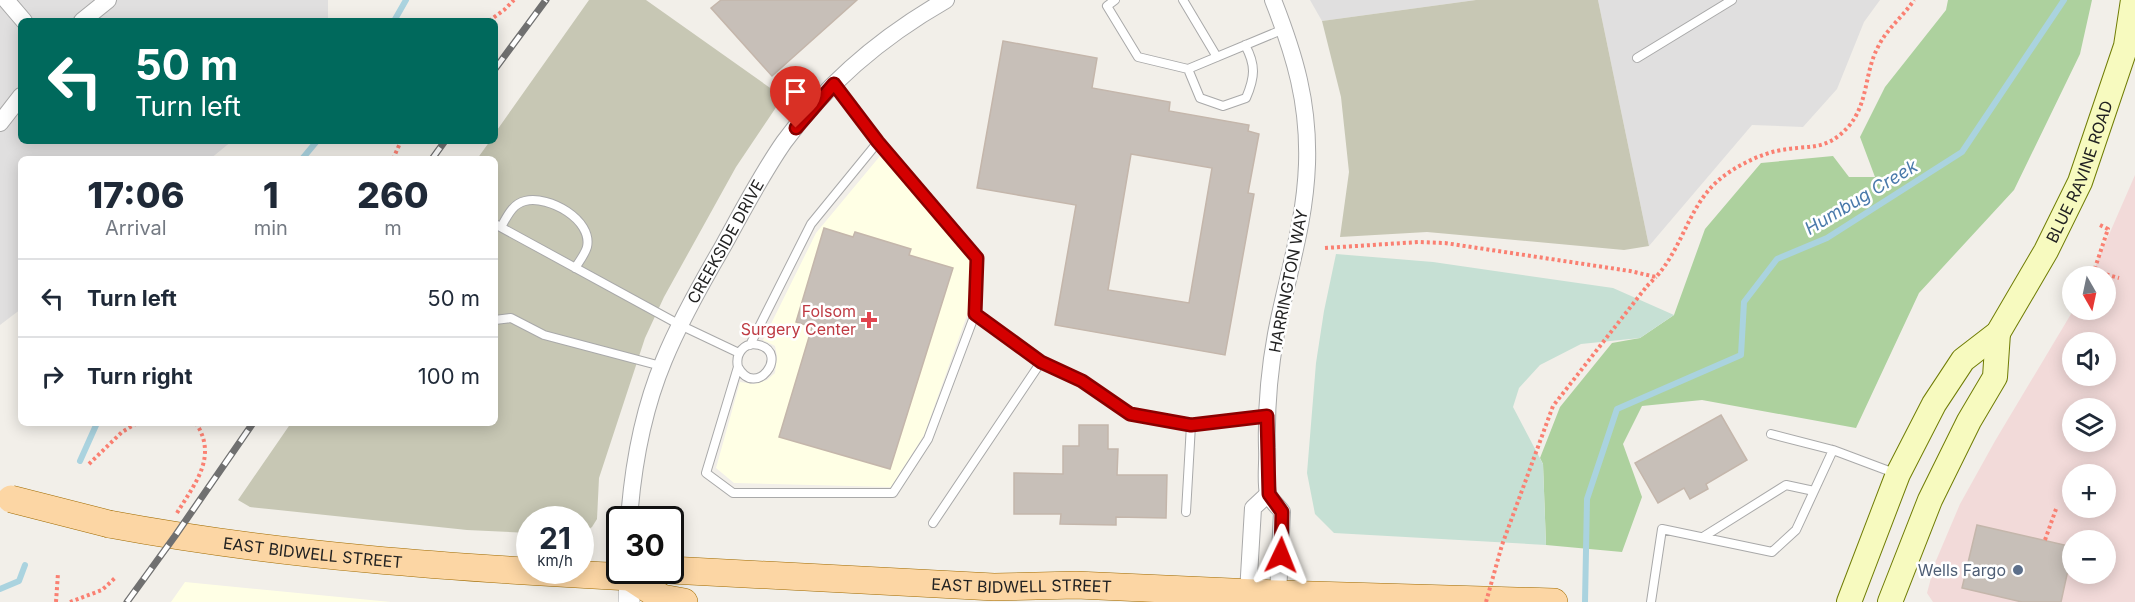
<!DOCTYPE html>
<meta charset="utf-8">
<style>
:root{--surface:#fff;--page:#f6f6f7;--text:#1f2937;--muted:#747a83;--line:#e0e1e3}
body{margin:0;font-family:Inter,sans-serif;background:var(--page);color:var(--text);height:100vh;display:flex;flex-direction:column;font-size:22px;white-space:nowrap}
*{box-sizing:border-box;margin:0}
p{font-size:20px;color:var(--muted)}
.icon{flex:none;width:33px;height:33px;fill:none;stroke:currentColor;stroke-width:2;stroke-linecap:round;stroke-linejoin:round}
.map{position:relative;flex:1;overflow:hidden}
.side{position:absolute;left:18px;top:156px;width:480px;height:270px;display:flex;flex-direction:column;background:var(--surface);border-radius:9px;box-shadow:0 3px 15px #0003}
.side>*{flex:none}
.hud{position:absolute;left:18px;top:18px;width:480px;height:126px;border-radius:9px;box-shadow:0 3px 15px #0003;background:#00695c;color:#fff;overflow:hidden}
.needle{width:39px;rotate:171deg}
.tools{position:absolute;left:2062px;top:266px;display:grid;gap:12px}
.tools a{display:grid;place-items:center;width:54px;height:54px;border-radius:50%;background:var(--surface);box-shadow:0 3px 15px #0003;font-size:30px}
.speed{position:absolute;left:516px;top:506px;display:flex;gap:12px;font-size:30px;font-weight:700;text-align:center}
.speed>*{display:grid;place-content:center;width:78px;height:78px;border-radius:50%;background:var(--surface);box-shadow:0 3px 15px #0003;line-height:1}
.speed small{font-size:15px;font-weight:400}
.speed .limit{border:3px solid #111;border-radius:9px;background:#fff;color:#111}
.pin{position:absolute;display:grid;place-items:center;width:51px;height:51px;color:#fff;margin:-62px -26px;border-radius:50% 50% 50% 0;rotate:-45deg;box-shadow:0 0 6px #0007}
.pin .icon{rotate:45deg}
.me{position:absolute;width:66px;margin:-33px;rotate:2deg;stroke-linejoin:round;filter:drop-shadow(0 0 4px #0008)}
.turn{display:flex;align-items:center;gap:21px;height:126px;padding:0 18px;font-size:27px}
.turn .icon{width:78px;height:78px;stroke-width:2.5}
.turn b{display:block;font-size:42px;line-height:51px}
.eta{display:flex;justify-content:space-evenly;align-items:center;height:102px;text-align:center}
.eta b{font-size:36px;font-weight:800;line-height:42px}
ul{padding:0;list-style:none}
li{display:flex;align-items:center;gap:18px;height:78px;padding:0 18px;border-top:2px solid var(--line)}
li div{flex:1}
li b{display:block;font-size:22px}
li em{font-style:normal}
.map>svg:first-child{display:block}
.residential{fill:#e0dfdf}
.commercial{fill:#f2dad9;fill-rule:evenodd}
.education{fill:#ffffe5}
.construction{fill:#c7c7b4}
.forest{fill:#add19e}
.wetland{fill:#c6e0d4}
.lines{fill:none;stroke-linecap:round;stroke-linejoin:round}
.stream{stroke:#aad3df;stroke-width:6}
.building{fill:#c7bfb8;stroke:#c4b6ab;stroke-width:1.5;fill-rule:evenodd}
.service-casing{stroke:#a9a9a9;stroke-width:10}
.minor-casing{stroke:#a9a9a9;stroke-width:18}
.tertiary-casing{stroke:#a9a9a9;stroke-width:22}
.secondary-casing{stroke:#707d05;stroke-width:26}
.primary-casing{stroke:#a06b00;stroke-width:28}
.path{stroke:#fa8072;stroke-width:4;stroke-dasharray:3 3;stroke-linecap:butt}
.service{stroke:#fff;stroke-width:8}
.minor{stroke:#fff;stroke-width:16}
.tertiary{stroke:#fff;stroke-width:21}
.secondary{stroke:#f7fabf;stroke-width:24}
.primary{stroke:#fcd6a4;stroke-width:27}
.rail-casing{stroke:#707070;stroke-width:7}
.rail{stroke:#fff;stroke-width:4.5;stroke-dasharray:14;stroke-linecap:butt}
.primary-bridge-casing{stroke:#a06b00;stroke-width:28;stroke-linecap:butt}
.path-bridge{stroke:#fa8072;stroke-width:4;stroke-dasharray:3 3;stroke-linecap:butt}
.primary-bridge{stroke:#fcd6a4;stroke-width:27}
.route-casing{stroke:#8a0000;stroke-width:15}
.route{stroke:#d40000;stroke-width:10}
.health-dot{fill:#e0444e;stroke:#fff;stroke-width:2}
.service-dot{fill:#5c6f8a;stroke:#fff;stroke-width:2}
.labels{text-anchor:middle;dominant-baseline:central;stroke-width:5;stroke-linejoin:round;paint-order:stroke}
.street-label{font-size:16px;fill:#222;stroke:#fff}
.health-label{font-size:16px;fill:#be3a42;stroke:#fff;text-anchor:end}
.service-label{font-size:16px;fill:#4e5e75;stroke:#fff;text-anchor:end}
.water-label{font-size:18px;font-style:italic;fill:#4a7aab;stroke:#fff}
</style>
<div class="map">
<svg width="2135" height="602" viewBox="0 0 2135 602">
<rect width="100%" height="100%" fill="#f2efe9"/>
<path class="residential" d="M0 0H328V21H21V141H232L210 159H21V309L0 325Z
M1310 0H1476L1322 21Z
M1598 0H1880L1864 22 1837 89 1803 127 1752 125 1649 246Z"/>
<path class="commercial" d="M2135 175V602H1933L1927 593 1935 563 1960 504 1995 441 2074 309H2106V276H2091ZM2073 342H2106V375H2073ZM2073 408H2106V441H2073ZM2073 474H2106V507H2073ZM2073 540H2106V573H2073Z"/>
<path class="education" d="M880 156 972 261 970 307 924 435 891 487 734 483 716 468 740 382 754 384 767 380 775 373 777 356 775 346 763 340 816 233Z
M185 582 391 602H171Z"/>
<path class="construction" d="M589 0H646L783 97 736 167 664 297 645 338 599 478 597 519 592 527 581 534 580 519H530L529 533 467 530 250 507 238 500 291 423H495V159H477L490 141H495V133Z
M1476 0H1598L1649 246 1624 250 1427 232 1340 237 1349 172 1341 97 1322 21Z"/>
<path class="forest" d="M1948 0H2092L2080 54 2014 190 1919 293 1856 428 1702 400 1642 406 1623 444 1642 497 1622 552 1546 545 1543 464 1540 458 1560 407 1612 343 1640 338 1674 315 1705 229 1761 163 1833 156 1849 177H1875L1860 137 1885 87 1946 10Z"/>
<path class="wetland" d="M1336 254 1433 262 1613 288 1674 315 1640 338 1581 344 1540 365 1519 388 1513 407 1543 464 1546 545 1334 533 1315 514 1307 473 1316 363 1324 311Z"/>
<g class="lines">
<path class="stream" d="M394 21 406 0
M302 159 317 141
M80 461 97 423
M0 589 19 581 25 565
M1585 602 1587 499 1617 409 1741 355 1744 302 1777 259 1827 238 1962 152 2064 0"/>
</g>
<path class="building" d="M721 0H857L772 76 711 8Z
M1003 41 1097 58 1092 88 1170 102 1169 111 1249 125 1248 131 1259 134 1248 193 1254 194 1225 355 1055 325 1076 205 977 188ZM1131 154 1212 168 1189 303 1108 290Z
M824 228 853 237 855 232 911 249 909 255 953 268 890 469 779 437 812 327 796 322Z
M1721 415 1747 460 1706 484 1708 489 1690 499 1684 488 1658 503 1635 463Z
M1079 425H1108V449H1118L1117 475H1167L1166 518 1116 517V525L1060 524 1061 514H1014V473L1063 474V446H1079Z
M1977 525 2073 547 2061 602H2022L1962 588Z"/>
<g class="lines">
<defs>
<path id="service" d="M1115 0 1107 6 1138 57 1188 69
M1183 0 1217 57
M1245 45C1256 65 1255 77 1246 98L1223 106 1200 98 1188 69 1284 29
M1637 58 1732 0
M495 224 680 325 739 353
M501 227C507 217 512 204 525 201 549 195 593 220 587 247 585 254 579 262 575 268
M495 320 511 318 544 335 661 366
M750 345 811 224 878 142
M1041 362 1082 381 1130 414 1191 425 1186 512
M738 367C756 400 790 353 759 345 744 341 735 354 738 367L706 473 733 493H893L928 439 975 314 977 258 878 142 834 84
M1191 425 1267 416
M1771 434 1833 450
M933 523 1041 362 975 314
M1703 537 1786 485 1814 491
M1651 602 1662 529 1772 552 1796 530 1833 450 1897 474"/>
<g id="minor">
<path d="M6 0 24 21"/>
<path d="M1273 0C1295 56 1309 103 1307 164 1305 224 1287 276 1276 334 1269 372 1266 410 1267 448 1268 460 1265 482 1268 493 1270 500 1278 506 1282 512L1278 594"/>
<path d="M82 21 108 0"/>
<path d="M0 123 21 96"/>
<path id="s1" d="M629 519C633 465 643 410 664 360 680 321 701 284 722 248 742 212 761 175 784 142 827 83 883 36 946 0"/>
<path d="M1248 593 1253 508 1268 494"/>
</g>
<path id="tertiary" d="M629 602 630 577"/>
<g id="secondary">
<path id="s2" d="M1849 602 1898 474 1934 404 1963 360 1998 333 2046 251 2080 182 2126 46 2133 0"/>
<path d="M1890 602 1930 500 1969 421 1995 377 1998 333"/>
</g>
<g id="primary">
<path id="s3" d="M109 524C280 556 456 568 630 577L667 570"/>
<path id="s4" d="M670 570 994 587 1076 585 1278 594 1554 602"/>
<path d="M630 577 662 598 684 602"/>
</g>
</defs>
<use href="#service" class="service-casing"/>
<use href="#minor" class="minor-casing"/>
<use href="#tertiary" class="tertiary-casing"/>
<use href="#secondary" class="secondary-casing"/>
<use href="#primary" class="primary-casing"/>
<path class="path" d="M489 21 504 10 514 0
M393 159 401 141
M2100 225 2108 229 2094 271 2119 278
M1325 248 1419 242 1445 243 1630 271 1656 277C1687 242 1689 197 1731 171 1745 162 1762 154 1777 151 1806 144 1825 153 1848 127 1869 103 1864 73 1878 47 1887 28 1903 17 1914 0
M1647 286 1656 277
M89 464 122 432 137 423
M177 513C195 483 218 457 196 423
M2045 540 2056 509
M56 602 58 573
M70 602 102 590 115 578"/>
<use href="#service" class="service"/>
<use href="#minor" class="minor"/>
<use href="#tertiary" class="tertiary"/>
<use href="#secondary" class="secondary"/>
<use href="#primary" class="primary"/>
<defs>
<path id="rail" d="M495 69 546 0
M432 159 445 141
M127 602 175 536 253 423"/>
</defs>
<use href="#rail" class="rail-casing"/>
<use href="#rail" class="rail"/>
<defs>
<path id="primary-bridge" d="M11 499 109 524"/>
</defs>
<use href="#primary-bridge" class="primary-bridge-casing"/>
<path class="path-bridge" d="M1486 602 1502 545 1553 406 1647 286"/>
<use href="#primary-bridge" class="primary-bridge"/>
</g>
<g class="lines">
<defs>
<path id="route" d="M796 128 834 84 878 142 977 258 975 314 1041 362 1082 381 1130 414 1191 425 1267 416 1269 494 1282 512 1281 555"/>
</defs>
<use href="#route" class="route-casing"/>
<use href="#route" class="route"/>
</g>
<path class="health-dot" d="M866 311h6v6h6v6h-6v6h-6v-6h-6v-6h6z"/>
<circle class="service-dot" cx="2018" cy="570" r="6"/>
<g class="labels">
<g class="street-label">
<text stroke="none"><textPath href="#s2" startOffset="494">BLUE RAVINE ROAD</textPath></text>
<text stroke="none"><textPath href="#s1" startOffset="297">CREEKSIDE DRIVE</textPath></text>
<text transform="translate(1288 281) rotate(-79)">HARRINGTON WAY</text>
<text stroke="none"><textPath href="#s3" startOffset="206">EAST BIDWELL STREET</textPath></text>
<text stroke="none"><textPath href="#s4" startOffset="352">EAST BIDWELL STREET</textPath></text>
</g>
<g class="health-label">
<text x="856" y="311">Folsom<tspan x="856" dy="18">Surgery Center</tspan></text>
</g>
<g class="service-label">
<text x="2006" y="570">Wells Fargo</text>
</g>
<g class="water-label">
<text transform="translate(1861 197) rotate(-31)">Humbug Creek</text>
</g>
</g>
</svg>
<div class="tools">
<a><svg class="needle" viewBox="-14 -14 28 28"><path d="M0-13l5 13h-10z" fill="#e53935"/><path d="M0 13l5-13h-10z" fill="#747a83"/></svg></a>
<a><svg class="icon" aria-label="sound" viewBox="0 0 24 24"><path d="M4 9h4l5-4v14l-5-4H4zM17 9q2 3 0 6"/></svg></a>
<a><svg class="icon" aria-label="layers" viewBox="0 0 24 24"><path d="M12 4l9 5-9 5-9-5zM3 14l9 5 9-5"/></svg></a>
<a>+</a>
<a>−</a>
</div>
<div class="speed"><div>21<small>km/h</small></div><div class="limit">30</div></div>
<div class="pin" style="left:796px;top:128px;background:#d93025"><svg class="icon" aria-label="arrive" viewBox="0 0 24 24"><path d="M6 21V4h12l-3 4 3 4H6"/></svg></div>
<svg class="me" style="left:1281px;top:555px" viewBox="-20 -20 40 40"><path d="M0-17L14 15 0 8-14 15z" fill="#d40000" stroke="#fff" stroke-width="4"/></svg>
<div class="hud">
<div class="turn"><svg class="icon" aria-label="left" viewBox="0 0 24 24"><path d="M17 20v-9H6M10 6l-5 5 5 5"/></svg><div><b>50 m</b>Turn left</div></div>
</div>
<section class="side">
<div class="eta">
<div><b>17:06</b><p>Arrival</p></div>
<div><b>1</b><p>min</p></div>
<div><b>260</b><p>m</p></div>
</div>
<ul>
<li><svg class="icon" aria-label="left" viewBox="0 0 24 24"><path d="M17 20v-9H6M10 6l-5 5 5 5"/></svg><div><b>Turn left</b></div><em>50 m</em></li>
<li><svg class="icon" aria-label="right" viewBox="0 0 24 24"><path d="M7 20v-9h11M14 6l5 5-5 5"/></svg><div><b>Turn right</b></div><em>100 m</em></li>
</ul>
</section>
</div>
